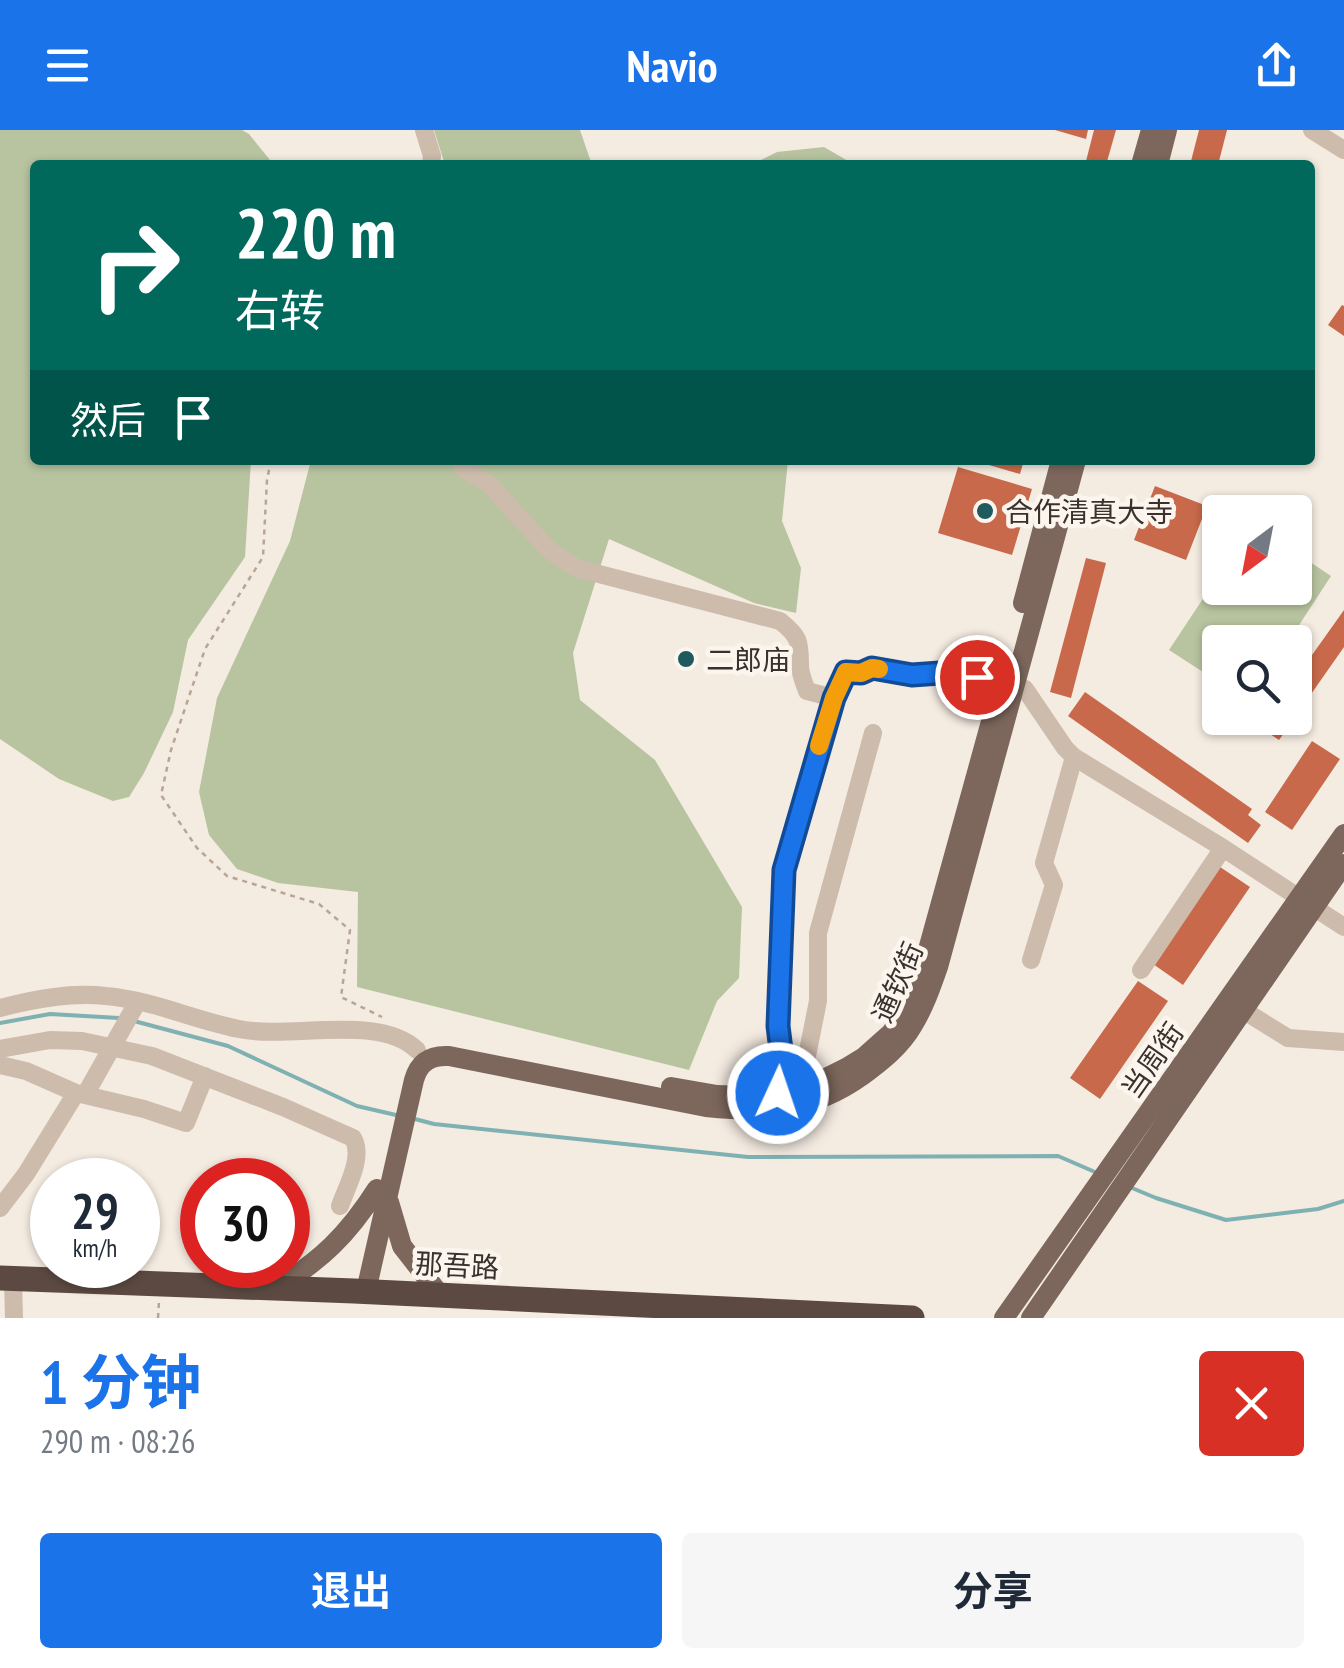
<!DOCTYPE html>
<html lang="zh">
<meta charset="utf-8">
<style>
:root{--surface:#fff;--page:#f6f6f7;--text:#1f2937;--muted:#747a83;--accent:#1a73e8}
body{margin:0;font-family:"PT Sans Narrow","Noto Sans SC",sans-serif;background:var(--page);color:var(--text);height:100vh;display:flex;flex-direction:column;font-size:38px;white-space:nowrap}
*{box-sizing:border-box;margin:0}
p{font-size:32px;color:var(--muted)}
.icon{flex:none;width:55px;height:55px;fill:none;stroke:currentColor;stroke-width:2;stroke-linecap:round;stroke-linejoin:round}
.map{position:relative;height:1188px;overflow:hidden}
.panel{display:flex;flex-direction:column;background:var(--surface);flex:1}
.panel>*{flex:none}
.guide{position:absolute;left:30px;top:30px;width:1285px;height:305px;border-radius:10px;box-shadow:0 2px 8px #0004;background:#00695c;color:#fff;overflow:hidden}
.needle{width:65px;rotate:212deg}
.tools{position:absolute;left:1202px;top:365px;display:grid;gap:20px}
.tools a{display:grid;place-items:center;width:110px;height:110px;border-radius:10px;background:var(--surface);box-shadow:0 2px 8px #0004;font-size:50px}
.speed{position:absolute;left:30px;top:1028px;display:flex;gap:20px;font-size:50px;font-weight:700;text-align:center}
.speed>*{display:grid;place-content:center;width:130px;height:130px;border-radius:50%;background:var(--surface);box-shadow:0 2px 8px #0004;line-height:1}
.speed small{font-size:25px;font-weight:400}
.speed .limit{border:15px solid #d22;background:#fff;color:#111}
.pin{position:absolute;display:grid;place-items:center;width:85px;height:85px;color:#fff;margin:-42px;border:5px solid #fff;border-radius:50%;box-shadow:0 2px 10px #0007}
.me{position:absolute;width:110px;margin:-55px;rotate:3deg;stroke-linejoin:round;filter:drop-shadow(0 0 8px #0008)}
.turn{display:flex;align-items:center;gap:35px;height:210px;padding:0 40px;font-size:45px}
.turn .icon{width:130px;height:130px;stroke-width:2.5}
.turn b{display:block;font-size:70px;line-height:85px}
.then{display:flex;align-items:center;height:95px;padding:0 40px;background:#0003;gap:20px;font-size:38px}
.round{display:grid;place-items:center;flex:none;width:105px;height:105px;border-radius:10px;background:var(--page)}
.overview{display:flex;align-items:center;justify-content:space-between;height:170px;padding:0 40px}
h1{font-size:60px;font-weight:700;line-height:75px;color:var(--accent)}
.primary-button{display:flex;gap:20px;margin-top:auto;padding:20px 40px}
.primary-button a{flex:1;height:115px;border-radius:10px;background:var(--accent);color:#fff;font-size:40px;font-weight:700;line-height:115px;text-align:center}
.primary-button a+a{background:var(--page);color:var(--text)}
header{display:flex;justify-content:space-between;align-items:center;height:130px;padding:0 40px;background:var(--accent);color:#fff;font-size:45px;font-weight:700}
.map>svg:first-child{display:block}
.green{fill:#b8c4a0}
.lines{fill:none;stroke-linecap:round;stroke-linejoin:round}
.stream{stroke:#7fb0b2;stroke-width:4}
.building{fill:#c8694b}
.path{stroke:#b9a596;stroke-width:2.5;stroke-dasharray:5 5;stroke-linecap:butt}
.minor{stroke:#cdbbac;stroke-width:18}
.major{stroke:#7d675c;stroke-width:20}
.highway{stroke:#5c4a42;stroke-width:25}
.route-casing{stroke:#114b97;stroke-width:25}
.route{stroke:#1a73e8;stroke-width:18}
.slow{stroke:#f59e0b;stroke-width:18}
.poi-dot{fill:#1f5a5e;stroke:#fbf5ee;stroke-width:4}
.labels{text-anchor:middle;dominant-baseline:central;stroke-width:9;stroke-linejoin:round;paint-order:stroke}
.poi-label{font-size:28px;fill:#3b302b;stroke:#fbf5ee;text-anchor:start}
.street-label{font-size:28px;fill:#3b302b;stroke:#fbf5ee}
</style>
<header><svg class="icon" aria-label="menu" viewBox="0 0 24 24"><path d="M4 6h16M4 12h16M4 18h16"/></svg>Navio<svg class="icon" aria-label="share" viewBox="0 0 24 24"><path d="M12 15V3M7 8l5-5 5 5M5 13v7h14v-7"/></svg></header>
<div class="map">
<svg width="1344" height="1188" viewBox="0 0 1344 1188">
<rect width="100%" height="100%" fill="#f4ebe1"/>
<path class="green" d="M0 0H242L249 4 274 35H35V330H251L245 427 188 510 173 582 144 643 129 667 113 671 59 649 0 609Z
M434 0H580L592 35H445Z
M824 17 855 35H751L777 22Z
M311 330H788L782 391 801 438 796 483 754 473 609 409 573 523 580 570 655 630 742 777 739 848 717 871 689 940 357 857 358 762 278 753 237 739 209 705 199 662 217 568 290 411Z
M1295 422 1331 446 1288 512H1220V553L1169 520 1220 443V458H1295Z"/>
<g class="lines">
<path class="stream" d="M134 891 228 916 357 976 396 985
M0 893 50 884 119 888
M411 988 434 994 748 1027 1058 1026 1095 1042
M1132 1058 1156 1068 1226 1090 1318 1079 1344 1071"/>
</g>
<path class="building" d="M1055 0H1088L1086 9Z
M1094 0H1116L1106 35H1085Z
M1199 0H1227L1218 35H1190Z
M1342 175 1344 176V206L1328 195Z
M991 330H1024L1020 344 989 335Z
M958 337 1032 359 1012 425 938 403Z
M1155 356 1207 376 1186 430 1134 410Z
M1086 428 1106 433 1071 568 1050 562Z
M1344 480V517L1295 587V549Z
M1085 562 1252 679 1248 685 1261 695 1248 713 1068 586Z
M1268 588H1295L1279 610 1261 598Z
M1312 611 1340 629 1292 700 1265 682Z
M1220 737 1250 757 1183 855 1153 834Z
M1138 851 1168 871 1100 969 1070 948Z"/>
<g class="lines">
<path class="path" d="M271 330 267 350 263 427 205 519 171 620 161 665 197 718 227 746 319 774 350 800 341 867 382 887
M158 1188 159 1171"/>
<path class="minor" d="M424 0 432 26 431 35
M1312 0 1344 20
M462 330V336L471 344 489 354 549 420 576 438 780 491C799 506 800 511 800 535 800 544 804 553 807 561L834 568
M1014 556 1025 559 1065 618 1074 627 1223 718 1344 797
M1031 830 1054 755 1044 733 1074 627
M1141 840 1223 718
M0 878C34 869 70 862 106 866 152 870 194 890 239 899 291 910 378 883 417 920
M1243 880 1288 908 1344 912
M0 919 50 910 82 911 152 926 283 977 353 1008C364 1027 347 1056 340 1076
M0 935 26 941 76 963
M800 961 818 871V803L873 603
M777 963 782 928 778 896 783 740 834 568 846 542 861 543 872 537 912 545 953 541 1001 552
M85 965 144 979 186 993 205 946
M0 1078 26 1044 76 963 85 965 138 871
M13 1149 14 1188"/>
<path class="major" d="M1141 35 1151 0
M1158 35 1167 0
M1023 473 1061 330
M671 957 717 965 749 966 800 961 846 938 864 927 891 903 902 888 923 838 992 588
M389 1072 402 1116 440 1165
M275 1159C321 1130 347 1106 377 1059
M366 1161 414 950C419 932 431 925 449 926L706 977C768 983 811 982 863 945 882 931 901 916 913 895 924 877 931 857 938 837L1076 330
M1004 1188 1344 704
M1031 1188 1344 734"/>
<path class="highway" d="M0 1148 354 1161 912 1188"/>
</g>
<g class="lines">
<defs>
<path id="route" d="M778 963 782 928 778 896 784 740 834 568 846 542 861 543 872 538 912 545 954 542 977 547"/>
</defs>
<use href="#route" class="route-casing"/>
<use href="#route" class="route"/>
<path class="slow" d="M819 616 834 568 846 542 861 543 872 538 879 539"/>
</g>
<g class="poi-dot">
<circle cx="985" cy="381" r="10"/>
<circle cx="686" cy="529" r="10"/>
</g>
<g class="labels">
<g class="poi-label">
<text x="1005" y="381">合作清真大寺</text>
<text x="706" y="529">二郎庙</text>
</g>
<g class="street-label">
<text transform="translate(897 852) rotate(-66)">通钦街</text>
<text transform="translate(1152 930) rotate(-55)">当周街</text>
<text transform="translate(457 1135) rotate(3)">那吾路</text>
</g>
</g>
</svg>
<div class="tools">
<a><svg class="needle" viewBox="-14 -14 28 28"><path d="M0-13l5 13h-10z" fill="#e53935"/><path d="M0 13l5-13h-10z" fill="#747a83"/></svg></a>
<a><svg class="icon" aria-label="search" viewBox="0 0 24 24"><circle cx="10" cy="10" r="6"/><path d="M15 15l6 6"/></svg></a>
</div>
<div class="speed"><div>29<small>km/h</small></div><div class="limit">30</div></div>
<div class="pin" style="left:977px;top:547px;background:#d93025"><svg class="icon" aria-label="arrive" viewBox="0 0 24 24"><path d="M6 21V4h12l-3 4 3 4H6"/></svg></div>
<svg class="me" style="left:778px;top:963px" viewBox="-20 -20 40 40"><circle r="17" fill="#1a73e8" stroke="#fff" stroke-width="3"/><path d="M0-11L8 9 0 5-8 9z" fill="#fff"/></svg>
<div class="guide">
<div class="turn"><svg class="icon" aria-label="right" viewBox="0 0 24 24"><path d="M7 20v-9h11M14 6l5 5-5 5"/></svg><div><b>220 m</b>右转</div></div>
<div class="then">然后<svg class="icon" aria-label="arrive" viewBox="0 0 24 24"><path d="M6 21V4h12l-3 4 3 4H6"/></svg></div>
</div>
</div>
<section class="panel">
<div class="overview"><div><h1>1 分钟</h1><p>290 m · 08:26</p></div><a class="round" style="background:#d93025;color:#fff"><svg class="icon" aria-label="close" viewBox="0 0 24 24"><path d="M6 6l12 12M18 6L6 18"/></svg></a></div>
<div class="primary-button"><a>退出</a><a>分享</a></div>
</section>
